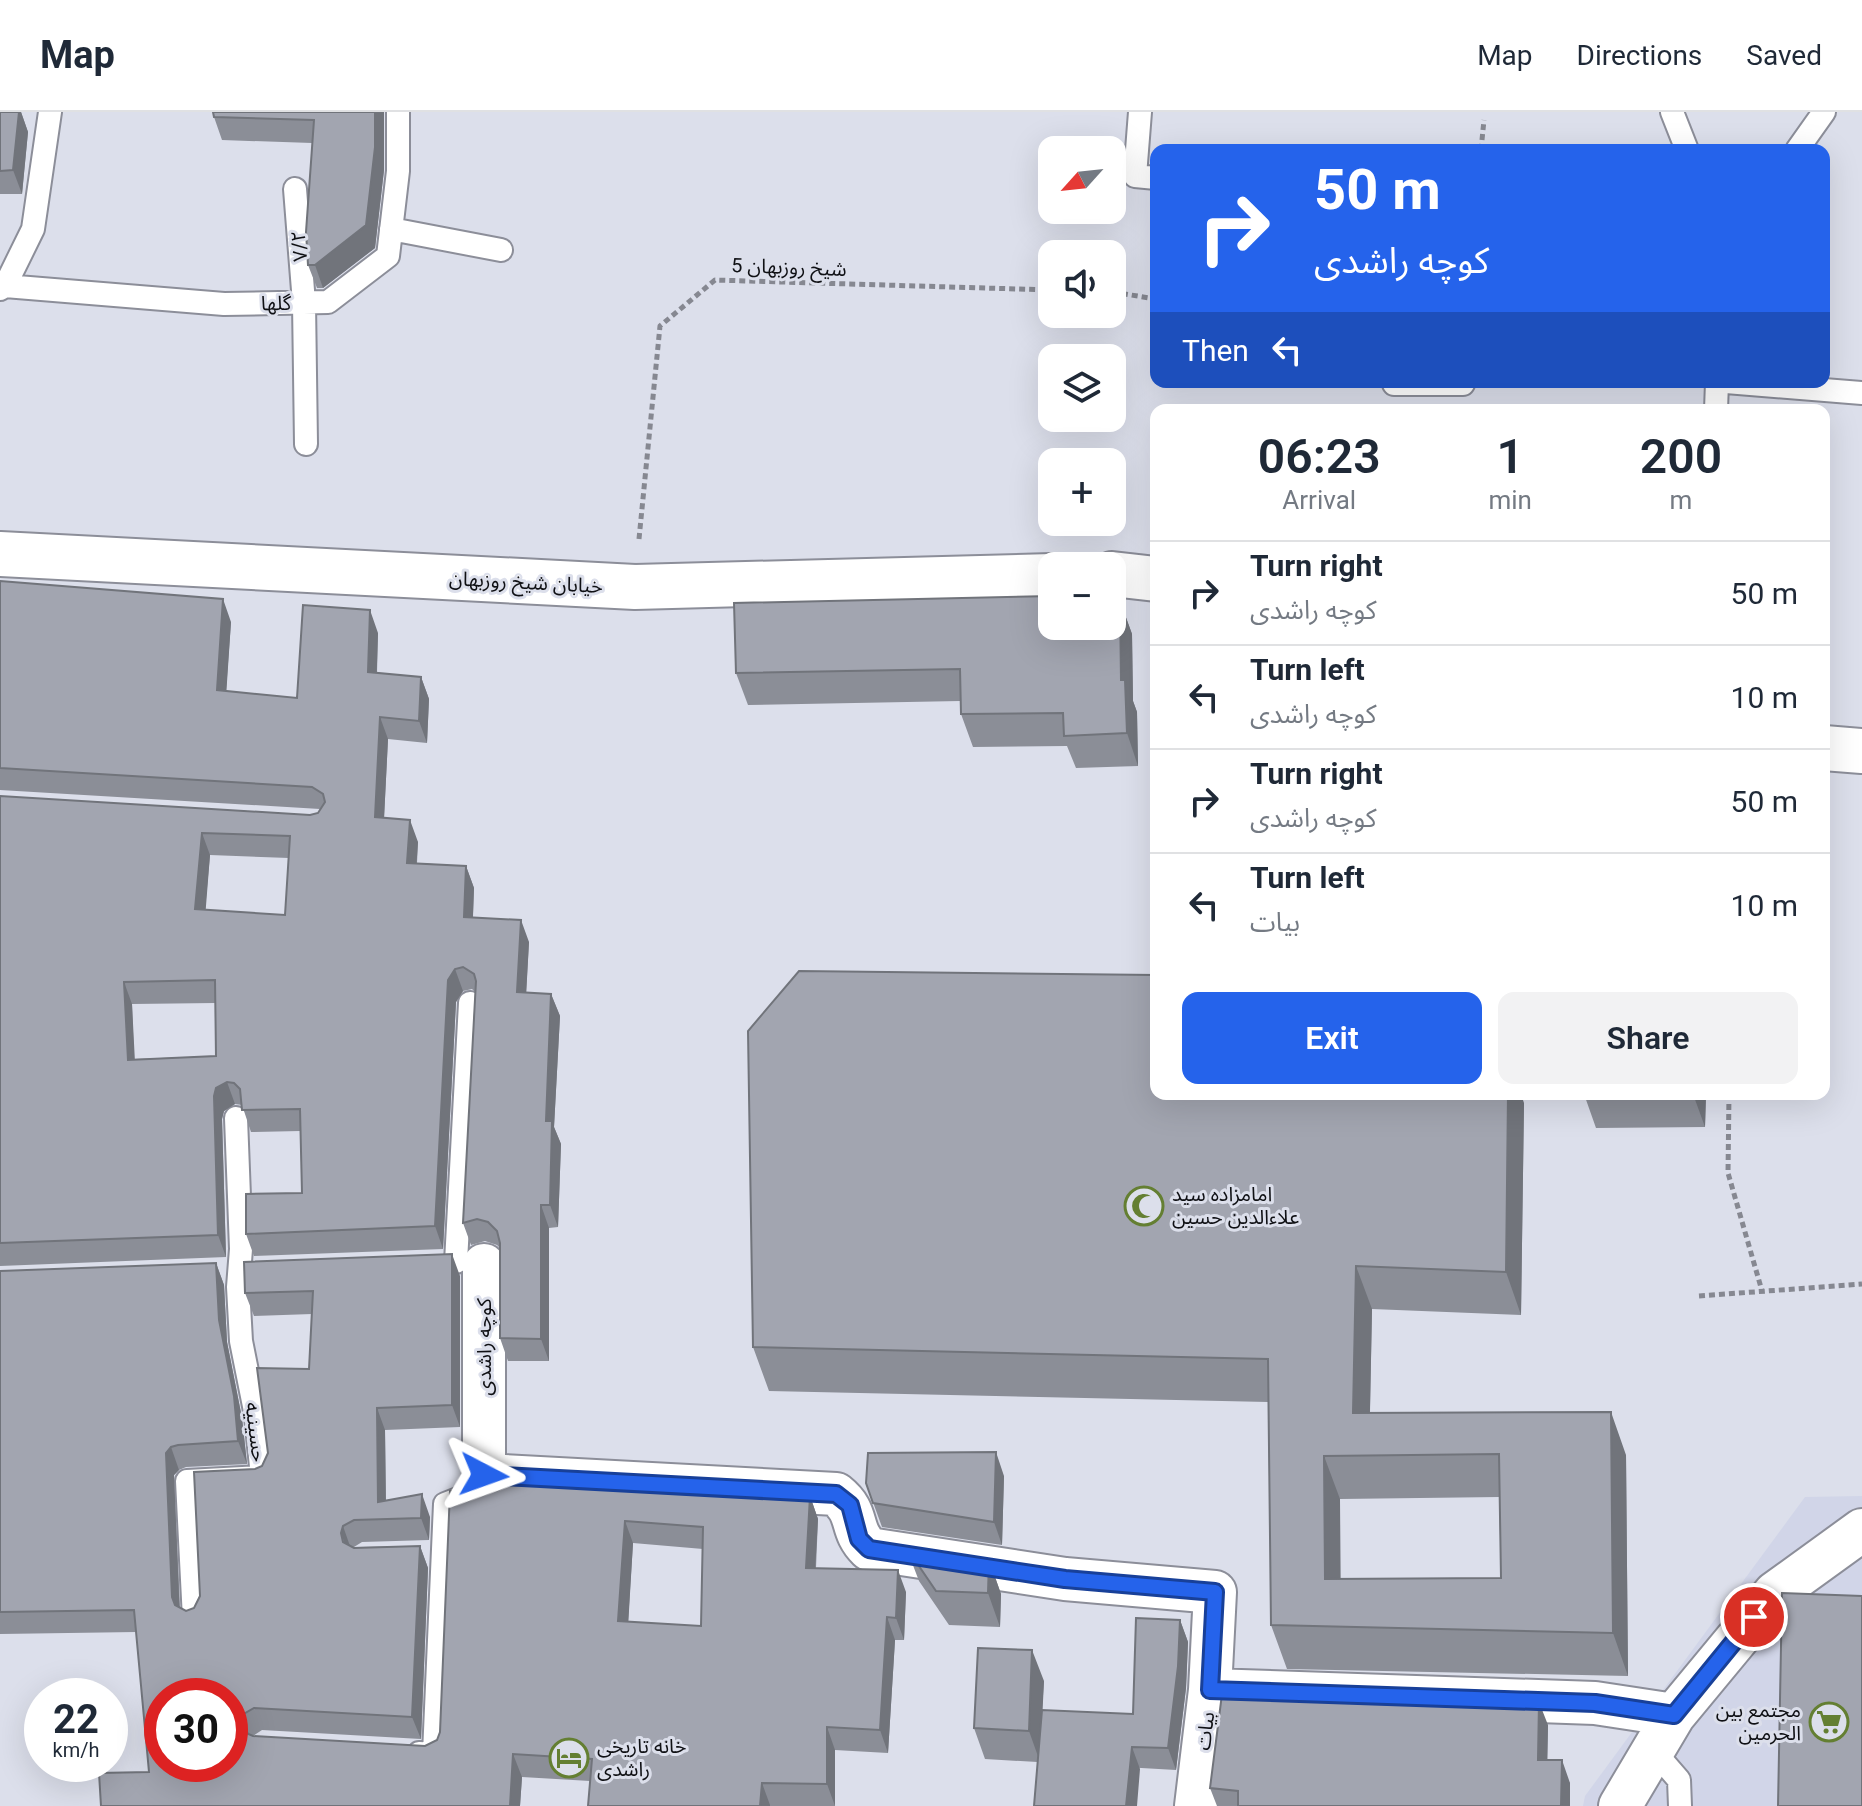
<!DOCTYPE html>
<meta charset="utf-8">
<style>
:root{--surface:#fff;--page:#f2f2f3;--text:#1f2937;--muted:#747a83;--line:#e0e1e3;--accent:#2563eb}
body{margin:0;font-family:Roboto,"Noto Sans Arabic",sans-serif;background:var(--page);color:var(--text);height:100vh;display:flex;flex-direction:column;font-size:30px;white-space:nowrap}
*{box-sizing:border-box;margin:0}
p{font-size:26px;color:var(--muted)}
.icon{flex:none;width:44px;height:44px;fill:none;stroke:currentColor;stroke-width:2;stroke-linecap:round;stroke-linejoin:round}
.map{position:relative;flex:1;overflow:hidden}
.panel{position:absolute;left:1150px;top:292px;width:680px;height:696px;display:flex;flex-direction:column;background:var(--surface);border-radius:16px;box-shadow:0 8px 32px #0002}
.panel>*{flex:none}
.banner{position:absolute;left:1150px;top:32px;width:680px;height:244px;border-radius:16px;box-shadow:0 8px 32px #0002;background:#2563eb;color:#fff;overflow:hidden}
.needle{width:52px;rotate:243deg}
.tools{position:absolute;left:1038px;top:24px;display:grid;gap:16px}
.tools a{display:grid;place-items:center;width:88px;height:88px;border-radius:16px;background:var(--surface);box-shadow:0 8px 32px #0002;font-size:40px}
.speed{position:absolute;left:24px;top:1566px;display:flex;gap:16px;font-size:40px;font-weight:700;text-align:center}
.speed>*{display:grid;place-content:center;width:104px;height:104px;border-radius:50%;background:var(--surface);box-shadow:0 8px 32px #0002;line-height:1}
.speed small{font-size:20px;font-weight:400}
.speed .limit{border:12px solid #d22;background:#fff;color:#111}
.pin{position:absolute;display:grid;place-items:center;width:68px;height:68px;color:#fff;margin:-34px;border:4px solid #fff;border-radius:50%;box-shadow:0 2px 8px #0007}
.me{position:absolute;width:88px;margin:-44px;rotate:94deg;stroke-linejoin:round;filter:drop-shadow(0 0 6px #0008)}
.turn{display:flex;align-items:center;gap:28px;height:168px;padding:0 32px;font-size:36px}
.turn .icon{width:104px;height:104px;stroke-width:2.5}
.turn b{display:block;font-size:56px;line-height:68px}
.then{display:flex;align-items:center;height:76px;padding:0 32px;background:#0003;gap:16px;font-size:30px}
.eta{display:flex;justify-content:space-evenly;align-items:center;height:136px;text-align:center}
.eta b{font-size:48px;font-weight:600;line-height:56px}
.primary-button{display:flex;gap:16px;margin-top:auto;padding:16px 32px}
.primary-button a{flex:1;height:92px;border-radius:16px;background:var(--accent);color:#fff;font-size:32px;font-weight:600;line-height:92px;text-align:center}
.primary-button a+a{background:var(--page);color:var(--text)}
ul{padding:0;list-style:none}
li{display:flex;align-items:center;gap:24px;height:104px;padding:0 32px;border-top:2px solid var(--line)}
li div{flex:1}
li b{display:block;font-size:30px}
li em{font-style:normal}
header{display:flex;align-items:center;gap:48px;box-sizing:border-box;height:112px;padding:0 40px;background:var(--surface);border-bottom:2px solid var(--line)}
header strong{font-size:38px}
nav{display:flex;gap:44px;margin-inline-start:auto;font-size:28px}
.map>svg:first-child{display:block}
.built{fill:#d1d5e8}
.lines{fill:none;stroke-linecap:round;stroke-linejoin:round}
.lane-casing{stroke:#8c8e99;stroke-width:26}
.street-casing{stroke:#8c8e99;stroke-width:46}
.secondary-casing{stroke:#8c8e99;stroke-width:48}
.path{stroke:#868891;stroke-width:5;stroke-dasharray:6 4;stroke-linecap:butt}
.lane{stroke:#fff;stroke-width:22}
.street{stroke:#fff;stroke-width:42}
.secondary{stroke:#fff;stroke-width:44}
.wall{fill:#8b8e97;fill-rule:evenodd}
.shaded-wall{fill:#71747b}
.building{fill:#a2a5b0;stroke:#71747b;stroke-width:2;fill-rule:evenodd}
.route-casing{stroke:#184099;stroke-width:20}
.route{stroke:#2563eb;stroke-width:14}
.labels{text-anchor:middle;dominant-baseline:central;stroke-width:6;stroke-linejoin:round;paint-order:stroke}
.street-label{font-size:20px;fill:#0f1014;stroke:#dcdfeb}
.poi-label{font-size:20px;fill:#0f1014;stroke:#dcdfeb;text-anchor:start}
</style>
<header>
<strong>Map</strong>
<nav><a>Map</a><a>Directions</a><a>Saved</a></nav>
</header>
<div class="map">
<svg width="1862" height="1694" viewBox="0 0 1862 1694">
<rect width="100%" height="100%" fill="#dcdfeb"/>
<path class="built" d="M1862 1384V1694H1583L1585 1684 1805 1385Z"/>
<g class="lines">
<defs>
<path id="lane" d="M1140 0 1135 64 1156 66
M1672 0 1687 38
M1797 38 1824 0
M295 77 304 191 306 332
M391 117 501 138
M5 174 224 192 328 190 388 144 398 59V0
M0 177 5 174 33 117 50 0
M1726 270 1862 281
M1394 272H1463V270
M1716 298 1717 270
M456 1150 470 891
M194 1507 187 1369 262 1365 256 1304 241 1229 238 1175 241 1137 236 1006
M1653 1638 1679 1668 1680 1694
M419 1641 434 1642 445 1392 468 1383 473 1377"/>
<path id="street" d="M484 1153V1363L836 1382C861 1402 848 1416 869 1437L1065 1467 1215 1480 1210 1578
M1196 1694 1210 1578 1595 1591 1674 1603
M1620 1694 1674 1603 1775 1481 1862 1418"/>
<path id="secondary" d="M0 442 635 475 1052 464
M1112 462 1156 467
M1824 636 1862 639"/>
</defs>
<use href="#lane" class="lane-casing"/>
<use href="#street" class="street-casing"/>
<use href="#secondary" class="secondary-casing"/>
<path class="path" d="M1481 38 1484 8
M1112 180 1156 187
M639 427 660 214 715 168 1052 178
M1729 982 1728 1061 1762 1179
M1699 1184 1862 1172"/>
<use href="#lane" class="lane"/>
<use href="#street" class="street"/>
<use href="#secondary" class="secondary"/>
</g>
<path class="wall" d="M0 0H21L28 20 22 82H0Z
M384 0V58L375 136 323 176H317L308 153 312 31 222 28 214 5Z
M0 469 231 510 226 579 297 586 378 521 377 561 421 565 429 587 427 631 388 627 384 706 418 730 417 751 466 754 474 776 473 805 529 830 526 881 551 882 560 904 554 1015 561 1032 558 1115 549 1116V1249H508L500 1226V1136L497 1133 485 1129 471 1133 463 1111 475 880 472 877 463 879 456 890 443 1137 254 1144 246 1122 302 1081 300 1019 251 1020 242 993 235 992 224 999 222 1007 226 1145 0 1154V684L310 703 318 701 320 697 0 678ZM210 743 289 746 285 803 205 798ZM215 891 216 944 134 947 132 892Z
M1120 489 1132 522 1133 589 1137 600 1138 654 1076 656 1067 634 973 635 961 602 960 589 748 593 736 561 1052 514Z
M1156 982 1524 991 1521 1203 1372 1197 1370 1300 1626 1343 1628 1564 1287 1557 1271 1513 1268 1290 769 1279 753 1235ZM1499 1385 1501 1466 1340 1467V1387Z
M1584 982H1706L1705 1015 1596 1016Z
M216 1151 224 1173 227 1230 242 1306 247 1352 186 1355 179 1358 174 1363 180 1495 186 1499 194 1496 255 1357 262 1354 309 1257 312 1202 254 1204 245 1181 460 1164V1315L385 1318 386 1389 430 1405 429 1428 362 1430 354 1435 420 1434 428 1456 421 1627 262 1618 253 1624 425 1634 437 1628 440 1620 450 1379 810 1384 818 1407 816 1456 906 1480 904 1528H895L888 1641 835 1638V1694H588L590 1669 522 1665 520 1694H101L149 1660 136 1520 0 1522V1159ZM633 1431 703 1437 701 1514 628 1510Z
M1004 1364 1002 1433 882 1415 866 1371Z
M906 1435 989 1448 1001 1482 1000 1515 949 1513 919 1469Z
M1180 1508 1188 1530 1186 1576 1176 1658 985 1647 974 1616 1044 1569 1042 1598 1133 1602Z
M1548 1613 1547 1648 1570 1671V1694H1217L1210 1676Z"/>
<path class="shaded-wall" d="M19 0H21L28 20 22 82 13 58Z
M375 0H384V58L375 136 323 176 315 153Z
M223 487 231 510 225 600 217 578Z
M1120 489 1132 522 1133 589 1137 600 1138 654 1127 621 1121 568Z
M370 498 378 521 376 582 368 560Z
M421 565 429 587 427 631 419 609Z
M380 605 388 627 383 727 375 705Z
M410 708 418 730 415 773 407 751Z
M202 721 210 743 204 819 195 797Z
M466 754 474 776 472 827 464 805Z
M521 808 529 830 525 903 517 880Z
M455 857 463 879 456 890 443 1137 435 1114 448 868Z
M124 870 132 892 136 970 128 948Z
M551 882 560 904 554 1015 561 1032 558 1115 550 1093 546 1009Z
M227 970 235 992 224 999 222 1007 226 1145 218 1123 214 984 216 976Z
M1508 982H1521L1524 991 1521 1203 1506 1160Z
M1693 982H1706L1705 1015Z
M541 1093 549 1116V1249L541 1227Z
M452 1142 460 1164V1315L452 1293Z
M216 1151 224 1173 227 1230 242 1306 247 1352 238 1329 219 1208Z
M1356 1154 1372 1197 1369 1344 1353 1301Z
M377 1296 385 1318 386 1407 378 1390Z
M1611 1300 1626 1343 1628 1564 1613 1521Z
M171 1335 179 1358 174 1363 180 1508 172 1485 166 1341Z
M996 1340 1004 1364 1002 1433 994 1410Z
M1324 1344 1340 1387 1341 1511 1325 1467Z
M422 1382 430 1405 429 1428 421 1406Z
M810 1384 818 1407 814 1478 806 1456Z
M625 1409 633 1431 627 1532 618 1509Z
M343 1414 351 1437 352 1452 341 1421Z
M420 1434 428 1456 421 1627 412 1605Z
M989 1448 1001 1482 1000 1515 988 1481Z
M898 1458 906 1480 904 1528 896 1506Z
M887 1505 895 1528 888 1641 880 1618Z
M1180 1508 1188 1530 1186 1576 1176 1658 1168 1636Z
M1032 1538 1044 1569 1040 1650 1029 1619Z
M1539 1590 1548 1613 1547 1671 1538 1648Z
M242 1603 250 1625 248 1632 240 1610Z
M827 1615 835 1638V1694L827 1672Z
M1132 1635 1140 1657 1137 1694H1126Z
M513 1642 522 1665 520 1694H510Z
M1562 1648 1570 1671V1694H1561Z
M762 1671 770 1693V1694H760Z"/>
<path class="building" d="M0 0H19L13 58 0 59Z
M213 0H375V35L366 113 315 153H308L306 120 314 8 214 5Z
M0 469 223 487 217 578 297 586 303 493 370 498 368 560 421 565 419 609 380 605 375 705 410 708 407 751 466 754 464 805 521 808 517 880 551 882 546 1009H552L550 1093H541V1227L500 1226V1131L497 1119 488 1110 477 1107 463 1111 476 869 474 862 463 855 455 857 448 868 435 1114 246 1122V1082L302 1081 300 997 242 998 240 977 234 971 227 970 216 976 214 984 218 1123 0 1131V684L310 703 318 701 325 690 323 682 312 675 0 656ZM202 721 290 724 285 803 195 797ZM215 868 216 944 128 948 124 870Z
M1052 484V514H1112V489H1120L1121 568H1125L1127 621 1064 624 1063 601 961 602 960 557 736 561 734 491Z
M799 859 1156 863V982H1508L1506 1160 1356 1154 1353 1301 1611 1300 1613 1521 1271 1513 1268 1247 753 1235 748 919ZM1499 1342 1501 1466 1325 1467 1324 1344Z
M452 1142V1293L377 1296 378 1390 422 1382 421 1406 354 1408 343 1414 341 1421 343 1430 354 1436 420 1434 412 1605 254 1596 242 1603 240 1610 246 1621 253 1624 425 1634 437 1628 440 1620 450 1379 483 1372 532 1374V1368L810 1384 806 1456 898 1458 896 1506 887 1505 880 1618 827 1615V1672L762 1671 760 1694H588L592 1647 513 1642 510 1694H101L99 1661 149 1660 134 1498 0 1500V1159L216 1151 219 1208 234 1284 238 1329 178 1333 171 1335 166 1341 172 1485 175 1493 186 1499 194 1496 200 1484 194 1360 255 1357 262 1354 268 1341 257 1256 309 1257 313 1179 245 1181 244 1150ZM625 1409 703 1415 701 1514 618 1509ZM162 1584H230V1652H162Z
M996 1340 994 1410 873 1391 866 1371 868 1341Z
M906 1435 989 1448 988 1481 936 1479Z
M1782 1481 1862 1484V1694H1778Z
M1136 1506 1180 1508 1178 1554 1168 1636 1132 1635 1126 1694H1034L1042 1598 1133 1602Z
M978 1536 1032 1538 1029 1619 974 1616Z
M1222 1582 1539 1590 1538 1648H1562L1561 1694H1238V1679L1210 1676Z"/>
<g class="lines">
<defs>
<path id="route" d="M484 1363 836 1382 850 1393 859 1427 869 1437 1065 1467 1215 1480 1210 1578 1595 1591 1674 1603 1754 1505"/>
</defs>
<use href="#route" class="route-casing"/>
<use href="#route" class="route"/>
</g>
<defs>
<symbol id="mosque-ring" viewBox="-11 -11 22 22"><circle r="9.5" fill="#dcdfeb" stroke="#647f32" stroke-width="1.5"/><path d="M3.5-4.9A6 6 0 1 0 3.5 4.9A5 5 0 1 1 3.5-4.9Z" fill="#647f32"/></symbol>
<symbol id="supermarket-ring" viewBox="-11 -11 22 22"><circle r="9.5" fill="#dcdfeb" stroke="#647f32" stroke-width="1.5"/><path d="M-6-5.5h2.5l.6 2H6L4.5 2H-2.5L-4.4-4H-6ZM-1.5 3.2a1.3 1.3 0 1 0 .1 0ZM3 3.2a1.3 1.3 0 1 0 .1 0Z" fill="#647f32"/></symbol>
<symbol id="hotel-ring" viewBox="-11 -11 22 22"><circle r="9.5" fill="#dcdfeb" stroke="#647f32" stroke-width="1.5"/><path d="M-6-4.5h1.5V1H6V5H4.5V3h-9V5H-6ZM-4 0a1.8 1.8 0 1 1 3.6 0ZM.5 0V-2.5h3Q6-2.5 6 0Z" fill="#647f32"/></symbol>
</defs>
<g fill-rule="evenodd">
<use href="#mosque-ring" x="1122" y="1072" width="44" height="44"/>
<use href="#supermarket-ring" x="1807" y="1588" width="44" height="44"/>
<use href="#hotel-ring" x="547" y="1624" width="44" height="44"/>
</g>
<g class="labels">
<g class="street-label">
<text transform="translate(299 134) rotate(-95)">۷/۲</text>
<text transform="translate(789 155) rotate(2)">شیخ روزبهان 5</text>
<text transform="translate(276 191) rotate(-1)">گلها</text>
<text transform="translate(526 470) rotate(3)">خیابان شیخ روزبهان</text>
<text transform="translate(484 1235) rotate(-90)">کوچه راشدی</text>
<text transform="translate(256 1320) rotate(83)">حسینیه</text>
<text transform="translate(1205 1619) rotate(-83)">بیات</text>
</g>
<g class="poi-label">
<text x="1172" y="1082">امامزاده سید<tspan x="1172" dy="23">علاءالدین حسین</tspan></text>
<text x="1801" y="1598" text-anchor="end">مجتمع بین<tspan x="1801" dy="23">الحرمین</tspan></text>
<text x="597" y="1634">خانه تاریخی<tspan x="597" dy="23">راشدی</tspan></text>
</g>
</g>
</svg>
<div class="tools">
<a><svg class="needle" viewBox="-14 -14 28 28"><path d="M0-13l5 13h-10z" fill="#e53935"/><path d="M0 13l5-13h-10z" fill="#747a83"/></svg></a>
<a><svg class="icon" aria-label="sound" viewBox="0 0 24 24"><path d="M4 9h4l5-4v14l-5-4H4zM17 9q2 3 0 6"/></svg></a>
<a><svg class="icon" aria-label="layers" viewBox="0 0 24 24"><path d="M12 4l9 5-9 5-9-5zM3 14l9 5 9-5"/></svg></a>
<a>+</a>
<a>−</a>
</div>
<div class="speed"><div>22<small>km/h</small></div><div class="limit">30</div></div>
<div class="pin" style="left:1754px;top:1505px;background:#d93025"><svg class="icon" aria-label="arrive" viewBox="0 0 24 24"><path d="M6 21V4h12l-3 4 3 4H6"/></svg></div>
<svg class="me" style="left:484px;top:1363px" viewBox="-20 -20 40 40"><path d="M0-17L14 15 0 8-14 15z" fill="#2563eb" stroke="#fff" stroke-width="4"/></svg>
<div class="banner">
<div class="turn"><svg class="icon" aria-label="right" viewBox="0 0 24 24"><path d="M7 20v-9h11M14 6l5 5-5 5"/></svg><div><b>50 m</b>کوچه راشدی</div></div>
<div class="then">Then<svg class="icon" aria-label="left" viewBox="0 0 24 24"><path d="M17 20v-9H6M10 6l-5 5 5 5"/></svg></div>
</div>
<section class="panel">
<div class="eta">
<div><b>06:23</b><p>Arrival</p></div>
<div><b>1</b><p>min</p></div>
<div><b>200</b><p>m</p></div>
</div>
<ul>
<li><svg class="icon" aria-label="right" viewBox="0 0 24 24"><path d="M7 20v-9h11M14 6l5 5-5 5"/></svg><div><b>Turn right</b><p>کوچه راشدی</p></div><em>50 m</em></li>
<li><svg class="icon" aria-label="left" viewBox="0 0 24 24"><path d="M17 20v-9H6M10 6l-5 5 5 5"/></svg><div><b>Turn left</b><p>کوچه راشدی</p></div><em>10 m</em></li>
<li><svg class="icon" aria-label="right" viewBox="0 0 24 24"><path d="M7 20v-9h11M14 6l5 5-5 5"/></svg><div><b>Turn right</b><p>کوچه راشدی</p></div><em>50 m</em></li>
<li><svg class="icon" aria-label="left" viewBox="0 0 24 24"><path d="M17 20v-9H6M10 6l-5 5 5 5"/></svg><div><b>Turn left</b><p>بیات</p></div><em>10 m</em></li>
</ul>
<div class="primary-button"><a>Exit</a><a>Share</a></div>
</section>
</div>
